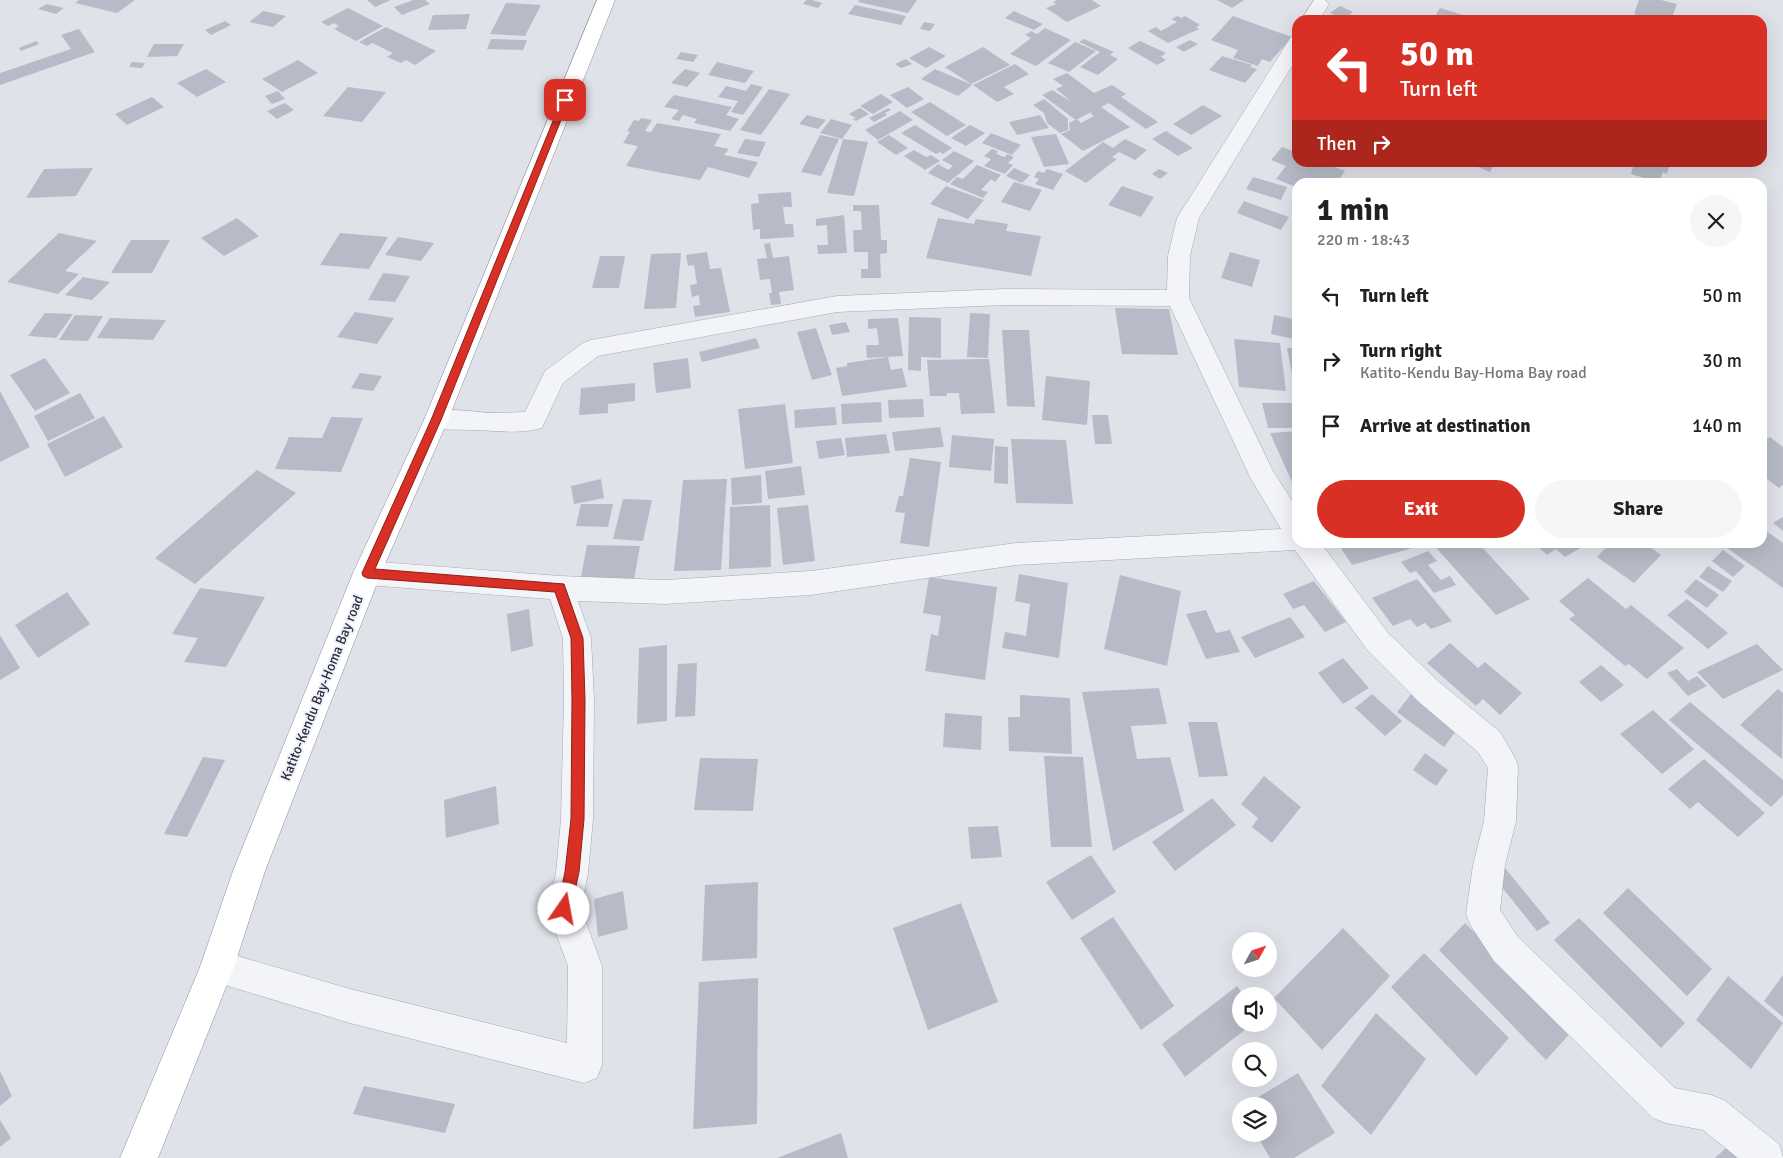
<!DOCTYPE html>
<meta charset="utf-8">
<style>
:root{--surface:#fff;--page:#f6f6f6;--text:#202124;--muted:#757577;--accent:#d93025}
body{margin:0;font-family:Signika,sans-serif;background:var(--page);color:var(--text);height:100vh;display:flex;flex-direction:column;font-size:19px;white-space:nowrap}
*{box-sizing:border-box;margin:0}
p{font-size:16px;color:var(--muted)}
.icon{flex:none;width:28px;height:28px;fill:none;stroke:currentColor;stroke-width:2;stroke-linecap:round;stroke-linejoin:round}
.map{position:relative;flex:1;overflow:hidden}
.sheet{position:absolute;left:1292px;top:178px;width:475px;height:370px;display:flex;flex-direction:column;background:var(--surface);border-radius:15px;box-shadow:0 5px 20px #0002}
.sheet>*{flex:none}
.hud{position:absolute;left:1292px;top:15px;width:475px;height:152px;border-radius:15px;box-shadow:0 5px 20px #0002;background:#d93025;color:#fff;overflow:hidden}
.needle{width:32px;rotate:50deg}
.fabs{position:absolute;left:1232px;top:932px;display:grid;gap:10px}
.fabs a{display:grid;place-items:center;width:45px;height:45px;border-radius:50%;background:var(--surface);box-shadow:0 5px 20px #0002;font-size:25px}
.pin{position:absolute;display:grid;place-items:center;width:42px;height:42px;color:#fff;margin:-21px;border-radius:10px;box-shadow:0 2px 8px #0006}
.me{position:absolute;width:55px;margin:-28px;rotate:12deg;stroke-linejoin:round;filter:drop-shadow(0 0 4px #0008)}
.turn{display:flex;align-items:center;gap:18px;height:105px;padding:0 25px;font-size:22px}
.turn .icon{width:65px;height:65px;stroke-width:2.5}
.turn b{display:block;font-size:35px;line-height:42px}
.then{display:flex;align-items:center;height:48px;padding:0 25px;background:#0003;gap:10px;font-size:19px}
.round{display:grid;place-items:center;flex:none;width:52px;height:52px;border-radius:26px;background:var(--page)}
.summary{display:flex;align-items:center;justify-content:space-between;height:85px;padding:0 25px}
h1{font-size:30px;font-weight:700;line-height:38px}
.cta{display:flex;gap:10px;margin-top:auto;padding:10px 25px}
.cta a{flex:1;height:58px;border-radius:30px;background:var(--accent);color:#fff;font-size:20px;font-weight:700;line-height:58px;text-align:center}
.cta a+a{background:var(--page);color:var(--text)}
ul{padding:0;list-style:none}
li{display:flex;align-items:center;gap:15px;height:65px;padding:0 25px}
li div{flex:1}
li b{display:block;font-size:19px}
li em{font-style:normal}
.map>svg:first-child{display:block}
.building{fill:#b7bbc7}
.lines{fill:none;stroke-linecap:round;stroke-linejoin:round}
.minor-casing{stroke:#a5a8b4;stroke-width:1}
.highway-casing{stroke:#878da1;stroke-width:1}
.minor{fill:#f3f4f8;fill-rule:evenodd}
.highway{fill:#fff;fill-rule:evenodd}
.route{fill:#d93025;stroke:#8d1f18}
.labels{text-anchor:middle;dominant-baseline:central;stroke-width:4;stroke-linejoin:round;paint-order:stroke}
.street-label{font-size:14px;fill:#282d42;stroke:#f0f2f7}
</style>
<div class="map">
<svg width="1783" height="1158" viewBox="0 0 1783 1158">
<rect width="100%" height="100%" fill="#e0e2ea"/>
<path class="building" d="M79 0H135L117 13 75 3Z
M367 0H391L375 7Z
M413 0H425L430 4 402 15 394 7Z
M806 0H812L822 3 818 8 803 4Z
M859 0H917L908 13 858 2Z
M1057 0H1092L1101 6 1067 22 1046 8 1056 4 1053 2Z
M1217 0H1244L1232 8Z
M1639 0H1661L1677 4 1671 20H1653L1634 14Z
M506 3 541 5 525 36 490 34Z
M47 4 64 8 56 14 38 9Z
M855 5 906 16 901 25 848 14Z
M1340 6 1353 12 1344 19 1330 13Z
M348 8 383 26 356 41 334 29 339 26 334 23 328 26 321 22Z
M1440 8 1470 17 1468 20H1433Z
M263 11 286 16 273 27 249 22Z
M1014 11 1043 24 1034 30 1005 18Z
M470 14 466 29 428 30 433 15Z
M1178 16 1181 18 1185 16 1200 25 1196 27 1199 29 1168 43 1148 31 1156 27 1161 31 1177 22 1171 19Z
M1233 16 1292 37 1270 62 1262 59 1258 66 1233 58 1238 50 1211 40Z
M225 21 231 25 211 35 205 30Z
M924 22 935 24 930 31 920 29Z
M386 27 436 51 415 65 406 60 401 63 387 57 393 53 372 43 367 46 359 42Z
M1045 28 1071 40 1036 66 1010 54 1031 38 1025 35 1031 31 1037 34Z
M79 29 95 52 0 85V73L71 49 61 35Z
M491 39 527 40 523 50 487 49Z
M1084 39 1114 52 1110 55 1118 59 1098 75 1080 67 1100 52 1079 42Z
M1190 40 1198 44 1184 52 1176 47Z
M36 41 39 44 21 51 19 48Z
M1140 41 1166 53 1161 57 1166 60 1157 65 1128 48Z
M1075 42 1096 51 1069 72 1048 63Z
M154 44H184L177 56 147 57Z
M929 47 946 56 926 68 909 58Z
M983 47 1010 65 971 84 945 67Z
M681 52 698 55 693 62 676 59Z
M1222 56 1252 65 1250 67 1257 69 1245 83 1209 70Z
M906 59 912 64 901 68 895 64Z
M298 60 318 73 282 92 262 79Z
M132 62 145 63 142 68 129 67Z
M717 62 754 71 745 83 708 75Z
M1015 64 1029 74 1004 87 1014 94 997 102 973 85Z
M206 69 226 82 197 97 177 83Z
M685 69 700 73 687 87 671 83Z
M935 69 970 84 972 85 958 96 921 79Z
M1067 73 1094 93 1112 85 1126 94 1121 97 1158 122 1146 129 1109 103 1101 107 1130 127 1083 151 1061 134 1070 130 1069 123 1077 119 1081 123 1094 116 1090 113 1099 108 1076 120 1042 95 1052 90 1072 102 1056 89 1063 86 1053 79Z
M751 84 763 87 743 115 731 112 738 101 718 97 726 86 746 91Z
M348 87 386 92 362 122 323 116Z
M908 87 924 99 907 108 890 95Z
M769 89 790 94 761 135 740 130Z
M278 91 285 99 272 104 265 96Z
M881 94 893 102 873 114 860 106Z
M674 95 732 107 726 115 739 119 730 131 694 123 697 119 683 115 679 121 671 119 679 110 664 107Z
M152 97 164 107 127 125 115 114Z
M1044 99 1068 119V130L1060 133 1047 123 1044 113 1033 105Z
M930 102 966 125 947 136 911 112Z
M285 103 294 110 277 119 267 111Z
M1203 105 1222 116 1191 135 1173 124Z
M860 108 869 114 856 121 852 119 856 118 849 114Z
M888 108 891 110 885 113 887 115 874 122 869 118Z
M900 111 913 120 878 140 865 130Z
M807 115 826 120 818 129 799 124Z
M1040 115 1049 128 1017 135 1009 122Z
M641 118 652 120 645 131 651 132 657 123 721 134 714 146 729 149 724 155 758 162 749 178 708 167 700 180 626 166 638 146 623 143 630 132 627 131 634 120 639 121Z
M831 119 852 125 842 139 820 133Z
M915 125 952 148 943 154 940 152 936 154 901 133Z
M970 125 985 133 966 146 951 138Z
M1166 131 1193 148 1178 156 1152 139Z
M991 133 1021 145 1012 155 982 143Z
M1056 134 1069 164 1044 167 1031 137Z
M820 135 839 139 821 176 801 172Z
M889 135 908 148 896 155 877 142Z
M745 139 766 142 759 157 737 153Z
M843 139 868 142 854 196 827 193Z
M1125 139 1147 150 1135 160 1119 152 1112 157 1117 159 1086 183 1065 171 1103 142 1113 148Z
M1282 147 1298 153V162H1323L1345 171 1337 182H1298V188L1276 179 1286 166 1271 160Z
M992 149 998 151 996 154 1005 157 1007 154 1014 157 1008 163 1013 165 1005 174 984 166 991 159 984 156Z
M914 150 926 157 931 155 940 161 925 170 904 156Z
M954 151 974 161 948 183 928 173 938 164 948 170 953 166 942 160Z
M1466 162H1495L1490 172Z
M1624 162H1665L1664 165 1669 167 1667 174 1663 172 1659 182H1657L1631 174 1633 167 1624 164Z
M977 165 1001 175 995 182 991 179 981 190 988 192 983 198 950 184 957 177 963 179Z
M93 168 76 196 26 198 44 169Z
M1014 168 1030 175 1022 183 1006 176Z
M1047 169 1063 174 1053 190 1035 184 1039 179 1034 177 1038 171 1044 173Z
M1159 169 1168 173 1160 179 1152 174Z
M1253 177 1287 187 1281 200 1246 189Z
M1014 182 1042 190 1030 211 1001 202Z
M946 186 984 200 968 219 930 204Z
M1122 186 1154 197 1141 217 1108 205Z
M791 192 792 207H783L785 224H793L794 237 760 239V229L753 230 751 204 759 203 758 194Z
M1244 201 1289 217 1281 230 1237 213Z
M853 205H879L881 240H887V253L880 254 881 278H861V269H868V252H854L853 230H862L861 211H853Z
M844 215 847 253 818 254 817 245H828L827 225 816 226V219Z
M237 218 259 236 224 256 201 238Z
M938 218 974 224 976 219 1008 224 1006 231 1041 236 1031 276 926 258Z
M59 233 97 241 65 271 79 274 58 294 7 282Z
M340 233 388 237 369 269 320 265Z
M398 237 434 243 421 261 385 255Z
M131 240H170L152 273H111Z
M770 243 773 258 789 256 794 290 779 292 781 304 771 305 769 293H772L770 279 760 280 757 259 767 258 764 244Z
M707 252 710 269 721 268 730 312 695 317 693 306 700 305 699 295 692 297 690 285 697 284 694 265 688 266 686 255Z
M1230 252 1260 260 1252 287 1221 278Z
M681 253 676 308 644 309 651 254Z
M600 256H625L619 288H592Z
M383 273 410 276 395 302 368 300Z
M83 277 110 282 92 300 65 295Z
M1115 308 1169 309 1178 355 1122 354Z
M355 312 394 318 377 344 337 337Z
M45 313 73 314 56 338 28 336Z
M970 313 990 314 988 358 967 357Z
M75 315 103 316 88 341 59 340Z
M1274 315 1298 320V340L1271 334Z
M909 317 941 318V358L921 357V371L908 370Z
M110 318 166 320 153 340 97 338Z
M898 318 903 356 867 358 866 345H879L877 328 868 329V319Z
M846 322 850 332 832 335 829 325Z
M816 328 832 375 812 380 797 332Z
M1002 330H1029L1035 407 1007 406Z
M756 338 760 348 702 362 699 352Z
M1234 339 1280 343 1286 391 1239 387Z
M1287 348H1298V391H1295Z
M888 357 891 370 902 368 907 387 842 396 836 368 847 366V363Z
M45 358 70 393 35 411 10 375Z
M688 358 691 388 656 393 653 363Z
M989 359 995 413 961 414 959 393H947V396H930L927 360Z
M360 373 382 376 373 391 351 388Z
M1046 376 1090 381 1087 425 1042 420Z
M635 383V401L608 404V413L579 415 581 388Z
M0 391 30 447 0 462Z
M80 393 95 418 48 441 34 416Z
M923 399 924 417 889 418 888 400Z
M881 402 882 422 842 424 841 404Z
M1262 403H1298V428H1268Z
M785 404 793 463 745 469 738 409Z
M835 407 837 425 795 428 794 410Z
M1092 415H1108L1112 444H1095Z
M104 416 123 447 65 477 47 444Z
M331 417 363 418 341 472 275 469 289 437 322 438Z
M940 427 944 447 895 451 892 432Z
M1298 431V491H1296L1270 433Z
M886 434 890 453 847 457 845 438Z
M952 435 994 439 991 471 949 467Z
M1770 437 1783 447V485L1779 488 1762 475V442Z
M841 438 845 455 819 459 816 441Z
M1011 439 1066 440 1073 504 1016 503Z
M995 446 1008 447V484L994 483Z
M910 458 941 462 929 547 900 543 905 513 895 512 899 496H903Z
M801 466 805 495 768 499 765 471Z
M257 470 296 493 195 584 155 558Z
M761 475 762 503 732 505 731 478Z
M601 479 604 498 574 504 571 486Z
M727 479 721 570 674 571 683 480Z
M623 499 652 500 643 541 613 539Z
M581 504H613L608 527 576 526Z
M770 505 771 567 729 569 730 507Z
M808 505 815 561 783 565 777 508Z
M1783 517V531L1773 523Z
M1762 528 1783 543V588L1723 545 1725 542H1762Z
M1337 542H1421L1423 545 1352 565Z
M1431 542H1484L1479 544 1530 599 1496 615Z
M1533 542H1602L1595 547 1589 543 1565 557 1556 549 1547 555Z
M1611 542H1643L1661 555 1634 583 1597 557Z
M587 545 640 546 634 579 581 577Z
M1723 550 1745 566 1733 577 1712 561Z
M1428 551 1437 561 1428 565 1441 580 1450 576 1456 585 1434 593 1416 571 1410 573 1401 562Z
M1708 566 1732 581 1723 592 1699 577Z
M1019 574 1068 583 1059 658 1002 648 1005 632 1026 636 1030 604 1015 601Z
M1120 575 1181 591 1167 666 1104 649Z
M929 577 997 587 985 680 925 671 931 634 938 636 941 616 923 613Z
M1588 578 1626 609 1631 605 1684 648 1647 679 1629 664 1625 666 1569 619 1575 615 1559 601Z
M1417 579 1452 621 1431 629 1425 623 1417 627 1410 619 1393 626 1372 598Z
M1696 579 1719 595 1707 608 1684 592Z
M1314 581 1346 622 1325 632 1304 605 1293 609 1283 594Z
M200 588 265 597 226 667 184 662 198 638 172 634Z
M67 592 90 624 38 658 15 625Z
M1687 599 1728 633 1708 649 1667 615Z
M529 609 533 646 511 652 507 614Z
M1206 610 1216 633 1230 630 1240 652 1206 659 1186 614Z
M1290 617 1305 637 1255 658 1241 637Z
M0 635 20 668 0 680Z
M1450 643 1478 668 1485 662 1522 693 1500 715 1483 699 1476 706 1427 663Z
M1757 644 1783 670 1723 699 1697 672Z
M667 645V721L637 724 639 648Z
M1343 658 1369 688 1343 704 1318 673Z
M697 663 695 716 675 717 678 664Z
M1601 665 1624 685 1601 702 1579 682Z
M1677 669 1688 681 1697 676 1707 686 1688 696 1667 673Z
M1159 688 1167 724 1131 726 1137 759 1170 757 1184 811 1113 851 1082 692Z
M1778 689 1783 693 1782 759 1740 725Z
M1412 693 1459 727 1444 747 1397 712Z
M1372 694 1402 721 1385 736 1355 708Z
M1020 695 1070 698 1072 754 1009 751 1008 717H1020Z
M1690 702 1783 780V795L1771 807 1669 720Z
M1653 710 1694 749 1662 774 1620 734Z
M945 713 982 716 981 750 943 747Z
M1188 722H1217L1228 776 1199 777Z
M1425 753 1448 770 1436 786 1413 770Z
M1044 756 1083 757 1092 847H1051Z
M203 757 225 760 187 837 164 834Z
M700 758 758 759 753 811 694 810Z
M1704 759 1765 813 1738 837 1698 802 1690 809 1668 789Z
M1264 776 1301 807 1272 843 1252 827 1258 818 1241 804Z
M496 786 499 824 446 838 444 800Z
M1212 798 1236 825 1175 871 1152 842Z
M998 826 1002 857 971 859 968 827Z
M1091 855 1116 892 1072 920 1046 882Z
M1505 868 1550 923 1537 931 1492 875Z
M758 882 757 958 702 961 705 885Z
M1628 888 1712 969 1687 996 1603 913Z
M623 891 628 929 598 937 594 899Z
M961 903 998 1002 928 1030 893 928Z
M1113 917 1174 1006 1141 1030 1080 938Z
M1579 918 1685 1023 1661 1048 1554 940Z
M1465 923 1573 1030 1546 1060 1439 950Z
M1343 928 1390 976 1322 1050 1274 998Z
M1424 953 1509 1038 1476 1076 1391 987Z
M1783 975V1017L1764 1001Z
M1728 976 1783 1023 1751 1069 1696 1020Z
M758 978 757 1124 693 1129 699 982Z
M1237 986 1244 996H1241V1024H1252L1185 1077 1162 1044Z
M1376 1013 1426 1059 1371 1135 1321 1086Z
M0 1071 12 1096 0 1106Z
M1298 1073 1335 1133 1294 1158H1270L1256 1134H1269V1106H1255L1252 1101Z
M364 1086 455 1104 445 1133 353 1114Z
M0 1120 11 1138 0 1147Z
M841 1133 848 1158H777Z
M1727 1147 1737 1158H1715Z"/>
<g class="lines">
<defs>
<path id="minor" d="M1314 0H1325L1329 4 1319 20H1301Z
M1298 35V56L1199 218 1190 256 1189 298 1273 471 1298 510V542H1320L1388 633 1439 682 1500 732 1514 756 1518 766 1516 821 1505 865 1500 910 1518 937 1675 1088 1711 1095 1724 1100 1780 1145 1783 1158H1738L1703 1130 1666 1123 1653 1118 1494 961 1471 926 1466 914 1473 865 1484 821 1488 768 1478 752 1419 702 1368 651 1295 550 1016 565 811 595 665 604 578 601 591 638 594 700 593 819 588 873 581 909 602 966V1065L597 1078 584 1083 350 1023 205 979 200 967 205 955 217 950 350 989 567 1043 568 966 547 909 556 873 561 819 564 700 563 638 550 599 367 585 357 581 353 573 357 565 367 561 560 576 665 580 811 571 1016 543 1281 529 1250 477 1170 306 1005 305 837 312 598 356 563 383 542 428C518 435 495 430 471 430 456 429 441 431 427 427L424 420 427 413C450 406 474 413 498 413 507 413 516 412 525 412L545 371 583 343 591 340 837 296 1005 289 1167 290 1168 256 1177 218 1289 40 1292 36Z"/>
<path id="highway" d="M597 0H615L448 420 381 573 265 871 234 967 158 1158H120L200 967 233 871 353 573 424 420Z"/>
</defs>
<use href="#minor" class="minor-casing"/>
<use href="#highway" class="highway-casing"/>
<use href="#minor" class="minor"/>
<use href="#highway" class="highway"/>
</g>
<path class="route" d="M562 99 569 100 441 420 375 569 564 584 583 638 585 700 584 819 579 872 571 909 569 914 564 916 559 914 557 909 565 872 571 819 572 700 571 638 555 592 367 578 363 576 362 573 431 420Z"/>
<g class="labels">
<g class="street-label">
<text transform="translate(322 688) rotate(-68)">Katito-Kendu Bay-Homa Bay road</text>
</g>
</g>
</svg>
<div class="fabs">
<a><svg class="needle" viewBox="-14 -14 28 28"><path d="M0-13l5 13h-10z" fill="#e53935"/><path d="M0 13l5-13h-10z" fill="#757577"/></svg></a>
<a><svg class="icon" aria-label="sound" viewBox="0 0 24 24"><path d="M4 9h4l5-4v14l-5-4H4zM17 9q2 3 0 6"/></svg></a>
<a><svg class="icon" aria-label="search" viewBox="0 0 24 24"><circle cx="10" cy="10" r="6"/><path d="M15 15l6 6"/></svg></a>
<a><svg class="icon" aria-label="layers" viewBox="0 0 24 24"><path d="M12 4l9 5-9 5-9-5zM3 14l9 5 9-5"/></svg></a>
</div>
<div class="pin" style="left:565px;top:100px;background:#d93025"><svg class="icon" aria-label="arrive" viewBox="0 0 24 24"><path d="M6 21V4h12l-3 4 3 4H6"/></svg></div>
<svg class="me" style="left:564px;top:909px" viewBox="-20 -20 40 40"><circle r="19" fill="#fff"/><path d="M0-13L10 11 0 6-10 11z" fill="#d93025"/></svg>
<div class="hud">
<div class="turn"><svg class="icon" aria-label="left" viewBox="0 0 24 24"><path d="M17 20v-9H6M10 6l-5 5 5 5"/></svg><div><b>50 m</b>Turn left</div></div>
<div class="then">Then<svg class="icon" aria-label="right" viewBox="0 0 24 24"><path d="M7 20v-9h11M14 6l5 5-5 5"/></svg></div>
</div>
<section class="sheet">
<div class="summary"><div><h1>1 min</h1><p>220 m · 18:43</p></div><a class="round"><svg class="icon" aria-label="close" viewBox="0 0 24 24"><path d="M6 6l12 12M18 6L6 18"/></svg></a></div>
<ul>
<li><svg class="icon" aria-label="left" viewBox="0 0 24 24"><path d="M17 20v-9H6M10 6l-5 5 5 5"/></svg><div><b>Turn left</b></div><em>50 m</em></li>
<li><svg class="icon" aria-label="right" viewBox="0 0 24 24"><path d="M7 20v-9h11M14 6l5 5-5 5"/></svg><div><b>Turn right</b><p>Katito-Kendu Bay-Homa Bay road</p></div><em>30 m</em></li>
<li><svg class="icon" aria-label="arrive" viewBox="0 0 24 24"><path d="M6 21V4h12l-3 4 3 4H6"/></svg><div><b>Arrive at destination</b></div><em>140 m</em></li>
</ul>
<div class="cta"><a>Exit</a><a>Share</a></div>
</section>
</div>
